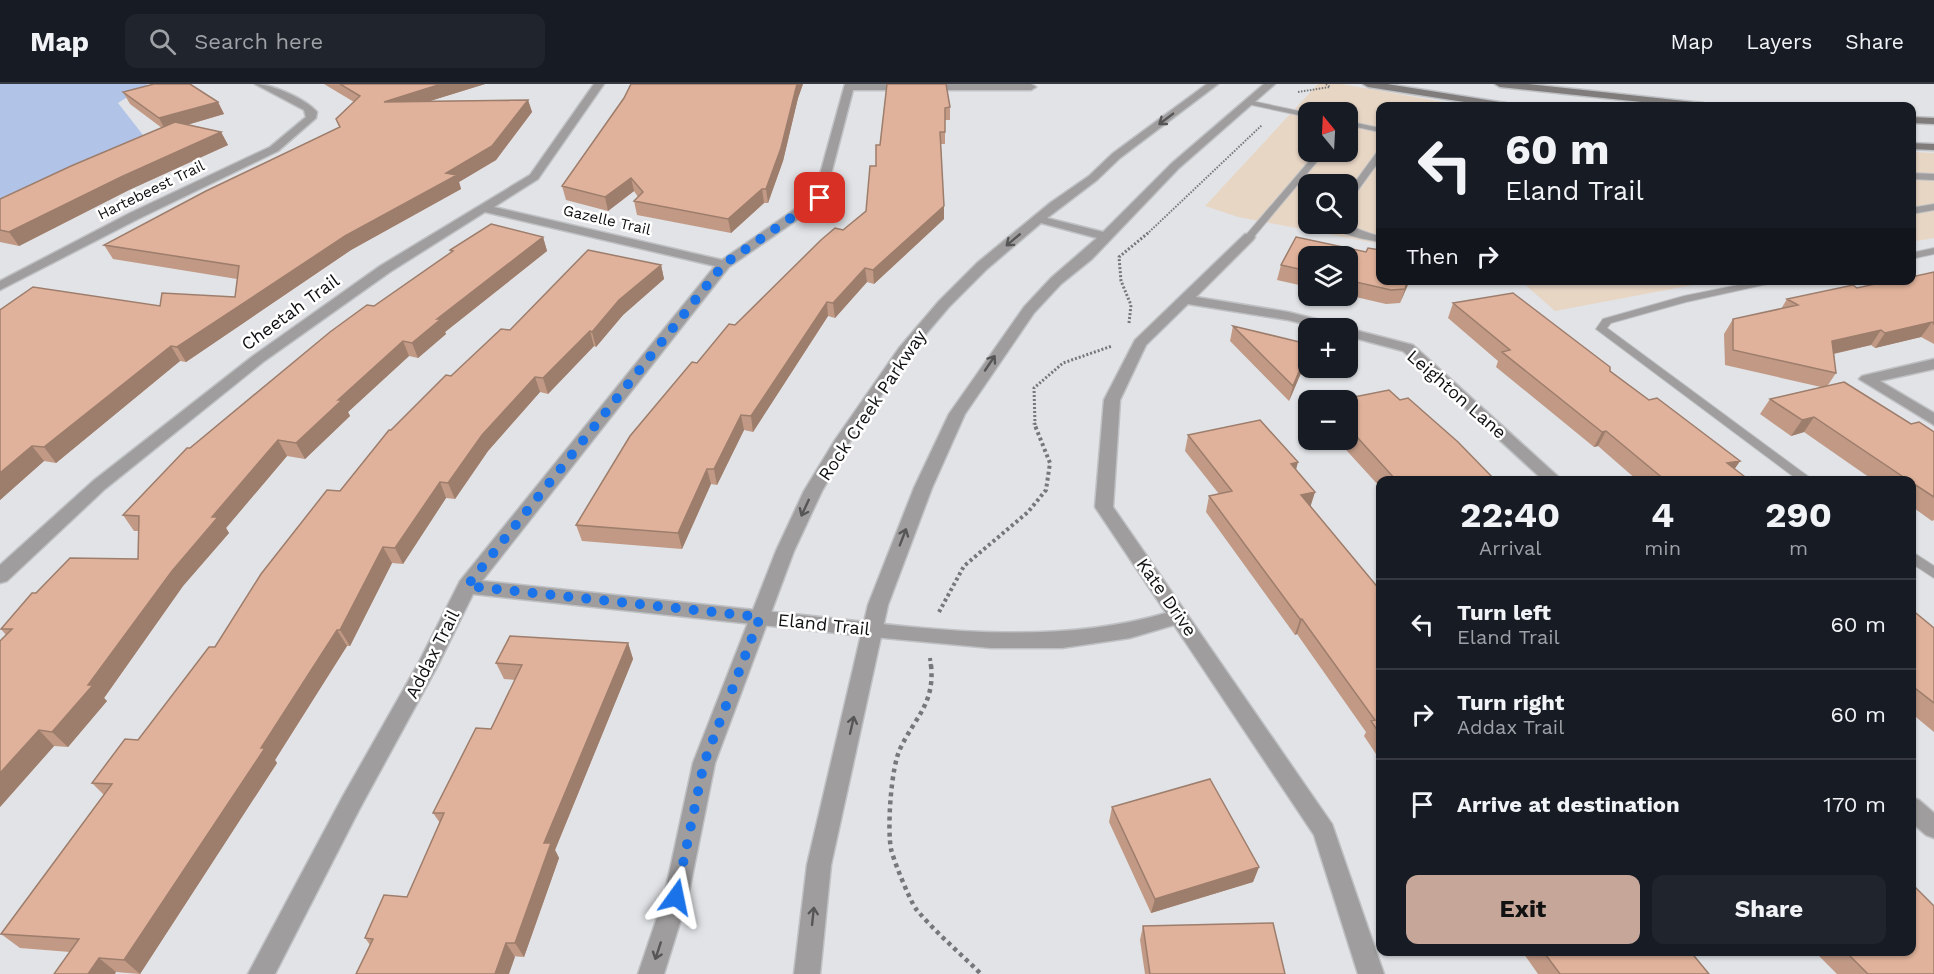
<!DOCTYPE html>
<meta charset="utf-8">
<style>
:root{--surface:#171b24;--page:#20242c;--text:#f1f3f6;--muted:#9ea1a6;--line:#363941;--accent:#c5a699}
body{margin:0;font-family:"Work Sans",sans-serif;background:var(--page);color:var(--text);height:100vh;display:flex;flex-direction:column;font-size:22px;white-space:nowrap}
*{box-sizing:border-box;margin:0}
p{font-size:20px;color:var(--muted)}
.icon{flex:none;width:33px;height:33px;fill:none;stroke:currentColor;stroke-width:2;stroke-linecap:round;stroke-linejoin:round}
.map{position:relative;flex:1;overflow:hidden}
.panel{position:absolute;left:1376px;top:392px;width:540px;height:480px;display:flex;flex-direction:column;background:var(--surface);border-radius:12px;box-shadow:0 2px 4px #0004}
.panel>*{flex:none}
.hud{position:absolute;left:1376px;top:18px;width:540px;height:183px;border-radius:12px;box-shadow:0 2px 4px #0004;background:#171b24;color:var(--text);overflow:hidden}
.needle{width:39px;rotate:342deg}
.tools{position:absolute;left:1298px;top:18px;display:grid;gap:12px}
.tools a{display:grid;place-items:center;width:60px;height:60px;border-radius:12px;background:var(--surface);box-shadow:0 2px 4px #0004;font-size:30px}
.pin{position:absolute;display:grid;place-items:center;width:51px;height:51px;color:#fff;margin:-26px;border-radius:12px;box-shadow:0 3px 9px #0006}
.me{position:absolute;width:66px;margin:-33px;rotate:12deg;stroke-linejoin:round;filter:drop-shadow(0 0 4px #0008)}
.turn{display:flex;align-items:center;gap:21px;height:126px;padding:0 30px;font-size:27px}
.turn .icon{width:78px;height:78px;stroke-width:2.5}
.turn b{display:block;font-size:42px;line-height:51px}
.then{display:flex;align-items:center;height:57px;padding:0 30px;background:#0003;gap:12px;font-size:22px}
.eta{display:flex;justify-content:space-evenly;align-items:center;height:102px;text-align:center}
.eta b{font-size:36px;font-weight:700;line-height:42px}
.action{display:flex;gap:12px;margin-top:auto;padding:12px 30px}
.action a{flex:1;height:69px;border-radius:12px;background:var(--accent);color:#111;font-size:24px;font-weight:700;line-height:69px;text-align:center}
.action a+a{background:var(--page);color:var(--text)}
ul{padding:0;list-style:none}
li{display:flex;align-items:center;gap:18px;height:90px;padding:0 30px;border-top:2px solid var(--line)}
li div{flex:1}
li b{display:block;font-size:22px}
li em{font-style:normal}
header{display:flex;align-items:center;gap:36px;box-sizing:border-box;height:84px;padding:0 30px;background:var(--surface);border-bottom:2px solid var(--line)}
header strong{font-size:28px}
nav{display:flex;gap:33px;margin-inline-start:auto;font-size:21px}
.search{width:420px;height:54px;background:var(--page);display:flex;align-items:center;gap:15px;box-sizing:border-box;padding:0 21px;border-radius:12px;color:var(--muted);font-size:22px}
.map>svg:first-child{display:block}
.education{fill:#e8d6c5;fill-rule:evenodd}
.green{fill:#b1c4e8}
.lines{fill:none;stroke-linecap:round;stroke-linejoin:round}
.service-casing{stroke:#bfc1c4;stroke-width:2}
.minor-casing{stroke:#bfc1c4;stroke-width:3}
.tertiary-casing{stroke:#bfc1c4;stroke-width:3}
.secondary-casing{stroke:#bfc1c4;stroke-width:3}
.path-far3{stroke:#767779;stroke-width:2;stroke-dasharray:1.5 1.5;stroke-linecap:butt}
.path-far2{stroke:#767779;stroke-width:3;stroke-dasharray:2 2;stroke-linecap:butt}
.path-far1{stroke:#767779;stroke-width:4;stroke-dasharray:3 3;stroke-linecap:butt}
.path{stroke:#767779;stroke-width:4.5;stroke-dasharray:4 4;stroke-linecap:butt}
.service{fill:#9f9d9d;fill-rule:evenodd}
.minor{fill:#9f9d9d;fill-rule:evenodd}
.tertiary{fill:#9f9d9d;fill-rule:evenodd}
.secondary{fill:#7f7c7b;fill-rule:evenodd}
.wall{fill:#c19985}
.shaded-wall{fill:#9d7d6c}
.building{fill:#e0b29b;stroke:#9d7d6c;stroke-width:1.5}
.oneway{stroke:#575657}
.route{stroke:#1a73e8;stroke-width:10;stroke-dasharray:0 18}
.labels{text-anchor:middle;dominant-baseline:central;stroke-width:5;stroke-linejoin:round;paint-order:stroke}
.far-street-label{font-size:15px;fill:#0f1011;stroke:#fff}
.street-label{font-size:18px;fill:#0f1011;stroke:#fff}
</style>
<header>
<strong>Map</strong>
<div class="search"><svg class="icon" aria-label="search" viewBox="0 0 24 24"><circle cx="10" cy="10" r="6"/><path d="M15 15l6 6"/></svg>Search here</div>
<nav><a>Map</a><a>Layers</a><a>Share</a></nav>
</header>
<div class="map">
<svg width="1934" height="890" viewBox="0 0 1934 890">
<rect width="100%" height="100%" fill="#e1e3e6"/>
<path class="education" d="M1318 0H1341L1468 22H1380V160L1238 133 1205 122ZM1308 28H1347V68H1308ZM1308 100H1347V140H1308Z
M1911 68 1934 69V154L1911 158Z
M1521 197H1714L1555 227Z"/>
<path class="green" d="M0 0H148L118 19 143 51 0 119Z"/>
<g class="lines">
<defs>
<path id="service" d="M1247 16 1308 29V33L1247 20Z
M1347 37 1380 44V48L1347 41Z
M1380 67V76L1350 117 1347 118V109L1377 68Z
M1317 68H1325L1252 155H1246V151Z
M1911 89 1934 90V96L1911 95Z
M1934 120V126L1911 130V124Z
M1331 140C1347 138 1364 149 1380 152V158C1365 155 1341 152 1331 140Z
M1934 164V170L1911 175V169Z
M1763 196H1786L1686 218 1611 239 1607 244 1813 396H1798L1596 245 1603 235 1684 212Z
M1911 467 1934 482V494L1911 479Z"/>
<path id="minor" d="M255 0C272 0 306 15 317 28L316 34 278 67 138 135 0 206V197L130 129 270 63 306 33 304 26Z
M594 0H604L538 95 494 123 722 176 814 112 845 0H1031L1036 3 1031 6H853L824 117 729 183 482 497C588 508 695 520 802 531 922 544 1047 564 1166 529L1095 423 1104 316 1135 256 1245 150H1253L1255 153 1253 156 1196 213 1288 228 1340 241 1342 244H1320L1288 236 1188 220 1146 261 1120 316 1113 423 1332 740 1384 890H1358L1314 751 1174 541 1130 554 1062 564H991L873 553 473 510 438 581 359 726 275 890H248L343 712 419 578 460 497 715 182 485 128 390 188 263 278 105 405 7 497 0 499V481L93 397 253 272 380 182 530 91Z
M1344 244H1347L1413 261 1562 396H1543L1403 267 1347 252V244Z
M1934 275V285L1880 297 1934 329V341L1859 295 1862 292Z
M1911 713 1919 716 1934 729V754L1926 751 1911 738Z"/>
<path id="tertiary" d="M1207 0H1218L1120 74 1097 96 1047 134 1103 148 1171 80 1264 0H1275L1179 84 1092 175 1061 200 1034 229 965 330 932 404 888 521 831 781 820 890H794L807 781 868 521 914 404 949 330 1024 223 1051 194 1097 154 1041 139 987 185 949 223 909 270 851 356 822 407 794 467 715 679 688 813 664 890H638L664 813 693 679 776 467 804 407 835 356 899 264 939 217 977 179 1050 119 1089 92 1112 70Z"/>
<path id="secondary" d="M1363 0H1387L1506 19 1511 22H1490L1368 3Z
M1495 0H1528L1703 19 1708 22H1679L1500 3Z
M1911 33 1934 34V40L1911 39Z
M1911 59 1934 60V66L1911 65Z"/>
</defs>
<use href="#service" class="service-casing"/>
<use href="#minor" class="minor-casing"/>
<use href="#tertiary" class="tertiary-casing"/>
<use href="#secondary" class="secondary-casing"/>
<path class="path-far3" d="M1298 8 1330 3 1326 0
M1147 150 1262 41"/>
<path class="path-far2" d="M1129 239 1131 221 1121 197 1119 173 1148 149
M1035 341 1034 304 1063 279 1112 262"/>
<path class="path-far1" d="M939 528 964 482 1028 428 1046 406 1050 379 1034 339
M930 574 931 583"/>
<path class="path" d="M931 581C935 620 915 633 900 665 891 684 887 744 891 765 893 775 910 817 916 825 935 848 960 869 981 890"/>
<use href="#service" class="service"/>
<use href="#minor" class="minor"/>
<use href="#tertiary" class="tertiary"/>
<use href="#secondary" class="secondary"/>
</g>
<path class="wall" d="M324 0H485L430 17 528 16 532 28 496 76 459 98 461 105 351 166 186 278 180 277 56 379 44 377 0 416V226L160 222 235 213 237 195 113 175 104 161 339 43 336 35 354 18Z
M631 0H803L798 14 783 77 768 119H764L731 149 637 131 634 117 638 113 634 107 608 127 566 116 562 102 624 14Z
M887 0 950 23V36H945V60H941L944 135 874 200 867 198 835 234 828 232 753 348 744 346 717 401 711 400 682 465 582 457 576 441 697 279 735 241 866 127 876 82 880 61Z
M123 8 218 18 224 30 187 41 221 48 228 61 129 106 19 162 0 158V115L162 44 130 20Z
M543 153 547 167 445 248 446 250 418 274 409 272 348 328 350 332 305 375 287 372 226 444 229 449 183 502 104 614 107 617 68 663 54 662 0 723 6 551 1 545 36 509 138 475 139 447H134L123 431 190 364 374 222 451 169 450 166Z
M1296 153 1366 168 1368 164 1380 166V196H1410L1400 219 1386 220 1347 211V172H1308V203L1277 196 1281 181Z
M661 181 664 195 623 231 596 263 594 262 548 310 540 308 488 367 455 415 446 414 403 480 392 479 350 562H347L275 676 277 679 140 890 116 888 70 868 20 864 1 850 104 711 92 699 138 656 215 563 340 407 391 346 451 292 510 246Z
M1934 188V260L1921 253 1875 264 1871 261 1834 270 1836 289 1828 301 1911 340 1934 348V436L1932 437 1911 422V396H1873L1804 348 1791 352 1760 330 1770 315 1821 303 1725 281 1724 250 1733 235 1781 225 1787 215 1857 204Z
M1453 219 1610 287 1649 316 1740 377 1734 385 1749 396H1637L1598 362 1594 363 1496 283 1498 277 1448 234Z
M1233 242 1307 275 1289 317 1230 257Z
M1347 316 1495 396H1380V403L1337 356H1347Z
M1188 351 1296 386 1315 408 1310 422 1380 506V676L1364 652 1366 648 1297 550 1295 551 1206 428 1209 412 1219 410 1185 367Z
M1911 525 1934 544V648L1911 629Z
M628 559 633 575 555 766 559 774 524 873 370 861 365 854 407 813 440 739 433 729 491 645 515 596 504 595 496 579Z
M1112 723 1259 783 1253 798 1151 829 1109 738Z
M1143 842 1285 890H1145L1140 856Z
M1522 867H1690L1709 890H1538Z
M1814 867H1911L1934 890H1837Z"/>
<path class="shaded-wall" d="M441 0H485L388 30 384 18Z
M797 0H803L798 14 783 77 768 119 766 105Z
M528 16 532 28 496 76 459 98 461 105 351 166 186 278 177 263 345 152 446 89Z
M218 18 224 30 166 47 159 34Z
M221 48 228 61 129 106 19 162 9 148 121 93Z
M631 94 634 107 608 127 605 113Z
M762 105 764 119 731 149 728 135Z
M944 122V135L874 200 873 186Z
M543 153 547 167 445 248 446 250 418 274 412 259 437 235Z
M661 181 664 195 623 231 596 263 592 248 619 216Z
M865 184 867 198 835 234 833 219Z
M1408 196H1410L1400 219 1405 205Z
M827 218 828 232 753 348 751 332Z
M1932 238 1921 253 1875 264 1885 249Z
M1881 246 1871 261 1823 272 1832 257Z
M590 247 594 262 548 310 543 294Z
M403 257 409 272 348 328 350 332 305 375 296 359 338 316Z
M171 262 180 277 56 379 44 363Z
M1308 266 1307 275 1289 317 1293 302Z
M535 293 540 308 488 367 455 415 448 399 482 351Z
M741 331 744 346 717 401 714 385Z
M1814 333 1804 348 1791 352 1802 336Z
M1606 347 1598 362 1594 363 1602 348Z
M278 356 287 372 226 444 229 449 183 502 104 614 107 617 68 663 52 648 88 601 212 433Z
M32 362 44 377 0 416V389Z
M1740 377 1730 392 1727 379Z
M1298 378 1294 394 1291 380Z
M707 385 711 400 682 465 678 449Z
M440 398 446 414 403 480 395 464Z
M1315 408 1310 424 1301 411Z
M383 463 392 479 350 562 340 546Z
M1300 535H1302L1297 550 1295 551Z
M337 546 347 562 275 676 277 679 140 890 124 876Z
M628 559 633 575 555 766 559 774 524 873 515 859 544 759Z
M39 646 54 662 0 723V689Z
M1259 783 1253 798 1151 829 1155 815Z
M506 859 515 873 509 890H495Z
M99 874 116 888 115 890H88Z"/>
<path class="building" d="M154 0H190L218 18 159 34 123 8Z
M340 0H441L384 18 528 16 492 62 446 89 457 91 345 152 177 263 171 262 44 363 32 362 0 389V226L33 203 160 222 162 209 235 213 239 182 104 161 206 107 340 43 336 35 360 12Z
M631 0H797L781 64 766 105H762L728 135 634 117 643 108 631 94 605 113 562 102 624 14Z
M887 0H946L950 23 945 24V48H940L944 122 873 186 865 184 833 219 827 218 751 332 741 331 714 385H707L678 449 576 441 630 352 692 278 697 279 729 240 735 241 821 156 835 144 843 146 866 127 870 82H876V61H880Z
M175 38 221 48 121 93 9 148 0 146V115L71 82Z
M491 140 543 153 437 235H441L412 259 403 257 338 316H342L296 359 278 356 212 433H218L172 487 88 601H93L52 648 39 646 0 689V557L12 545H1L32 509H36L70 474 138 475 139 432 123 431 187 364H190L330 248 367 221 374 222 453 167 450 166Z
M1296 153 1366 168 1368 164 1380 166V196H1408L1405 205 1391 206 1347 196V172H1308V187L1281 181Z
M588 166 661 181 619 216 592 248 590 247 543 294 535 293 482 351 448 399 440 398 395 464 383 463 340 546H337L261 664H265L124 876 99 874 88 890H54L79 855 1 850 112 700 92 699 125 655 138 656 209 563H215L261 490 327 406 340 407 389 346H391L446 291 451 292 501 245 510 246Z
M1934 188V240L1932 238 1885 249 1881 246 1832 257 1836 289 1733 266V235L1798 221 1787 215 1853 201 1857 204 1893 196H1911V193Z
M1513 209 1610 283V287L1649 316 1657 314 1740 377 1727 379 1749 396H1665L1606 347 1602 348 1502 268 1510 266 1453 219Z
M1233 242 1308 260V266L1293 302Z
M1844 298 1911 340 1919 338 1934 348V413L1911 398V396H1908L1814 333 1802 336 1770 315Z
M1389 306 1400 316 1408 314 1458 358 1495 396H1396L1347 342V316H1339Z
M1260 336 1298 378 1291 380 1315 408 1301 411 1380 506V650L1371 637 1375 636 1302 535H1300L1209 412 1232 407 1188 351Z
M1911 525 1934 544V619L1911 601Z
M510 552 628 559 544 759H551L515 859H506L495 890H356L373 855 365 854 384 811 407 813 444 729H433L476 644 491 645 522 581 496 579Z
M1210 695 1259 783 1155 815 1112 723Z
M1911 799 1934 822V890H1868L1845 867H1911Z
M1273 839 1285 890H1150L1143 842Z
M1543 867H1690L1709 890H1560Z"/>
<defs><path id="oneway-shaft" d="M-6 0H5M1.5-3L5.5 0L1.5 3" fill="none" stroke-width="1.6" stroke-linecap="round" stroke-linejoin="round" transform="scale(1.5)"/></defs>
<g class="oneway">
<use href="#oneway-shaft" transform="translate(1166 35) rotate(143)"/>
<use href="#oneway-shaft" transform="translate(1013 156) rotate(140)"/>
<use href="#oneway-shaft" transform="translate(990 279) rotate(-56)"/>
<use href="#oneway-shaft" transform="translate(805 424) rotate(115)"/>
<use href="#oneway-shaft" transform="translate(903 453) rotate(-69)"/>
<use href="#oneway-shaft" transform="translate(852 641) rotate(-77)"/>
<use href="#oneway-shaft" transform="translate(813 832) rotate(-84)"/>
<use href="#oneway-shaft" transform="translate(658 867) rotate(108)"/>
</g>
<g class="lines">
<path class="route" d="M676 813 704 679 760 533 467 502 724 180 820 114"/>
</g>
<g class="labels">
<g class="far-street-label">
<text transform="translate(151 106) rotate(-26)">Hartebeest Trail</text>
<text transform="translate(607 136) rotate(13)">Gazelle Trail</text>
</g>
<g class="street-label">
<text transform="translate(290 228) rotate(-36)">Cheetah Trail</text>
<text transform="translate(1457 310) rotate(41)">Leighton Lane</text>
<text transform="translate(872 321) rotate(-56)">Rock Creek Parkway</text>
<text transform="translate(1167 513) rotate(55)">Kate Drive</text>
<text transform="translate(824 540) rotate(6)">Eland Trail</text>
<text transform="translate(432 570) rotate(-63)">Addax Trail</text>
</g>
</g>
</svg>
<div class="tools">
<a><svg class="needle" viewBox="-14 -14 28 28"><path d="M0-13l5 13h-10z" fill="#e53935"/><path d="M0 13l5-13h-10z" fill="#9ea1a6"/></svg></a>
<a><svg class="icon" aria-label="search" viewBox="0 0 24 24"><circle cx="10" cy="10" r="6"/><path d="M15 15l6 6"/></svg></a>
<a><svg class="icon" aria-label="layers" viewBox="0 0 24 24"><path d="M12 4l9 5-9 5-9-5zM3 14l9 5 9-5"/></svg></a>
<a>+</a>
<a>−</a>
</div>
<div class="pin" style="left:820px;top:114px;background:#d93025"><svg class="icon" aria-label="arrive" viewBox="0 0 24 24"><path d="M6 21V4h12l-3 4 3 4H6"/></svg></div>
<svg class="me" style="left:676px;top:813px" viewBox="-20 -20 40 40"><path d="M0-17L14 15 0 8-14 15z" fill="#1a73e8" stroke="#fff" stroke-width="4"/></svg>
<div class="hud">
<div class="turn"><svg class="icon" aria-label="left" viewBox="0 0 24 24"><path d="M17 20v-9H6M10 6l-5 5 5 5"/></svg><div><b>60 m</b>Eland Trail</div></div>
<div class="then">Then<svg class="icon" aria-label="right" viewBox="0 0 24 24"><path d="M7 20v-9h11M14 6l5 5-5 5"/></svg></div>
</div>
<section class="panel">
<div class="eta">
<div><b>22:40</b><p>Arrival</p></div>
<div><b>4</b><p>min</p></div>
<div><b>290</b><p>m</p></div>
</div>
<ul>
<li><svg class="icon" aria-label="left" viewBox="0 0 24 24"><path d="M17 20v-9H6M10 6l-5 5 5 5"/></svg><div><b>Turn left</b><p>Eland Trail</p></div><em>60 m</em></li>
<li><svg class="icon" aria-label="right" viewBox="0 0 24 24"><path d="M7 20v-9h11M14 6l5 5-5 5"/></svg><div><b>Turn right</b><p>Addax Trail</p></div><em>60 m</em></li>
<li><svg class="icon" aria-label="arrive" viewBox="0 0 24 24"><path d="M6 21V4h12l-3 4 3 4H6"/></svg><div><b>Arrive at destination</b></div><em>170 m</em></li>
</ul>
<div class="action"><a>Exit</a><a>Share</a></div>
</section>
</div>
